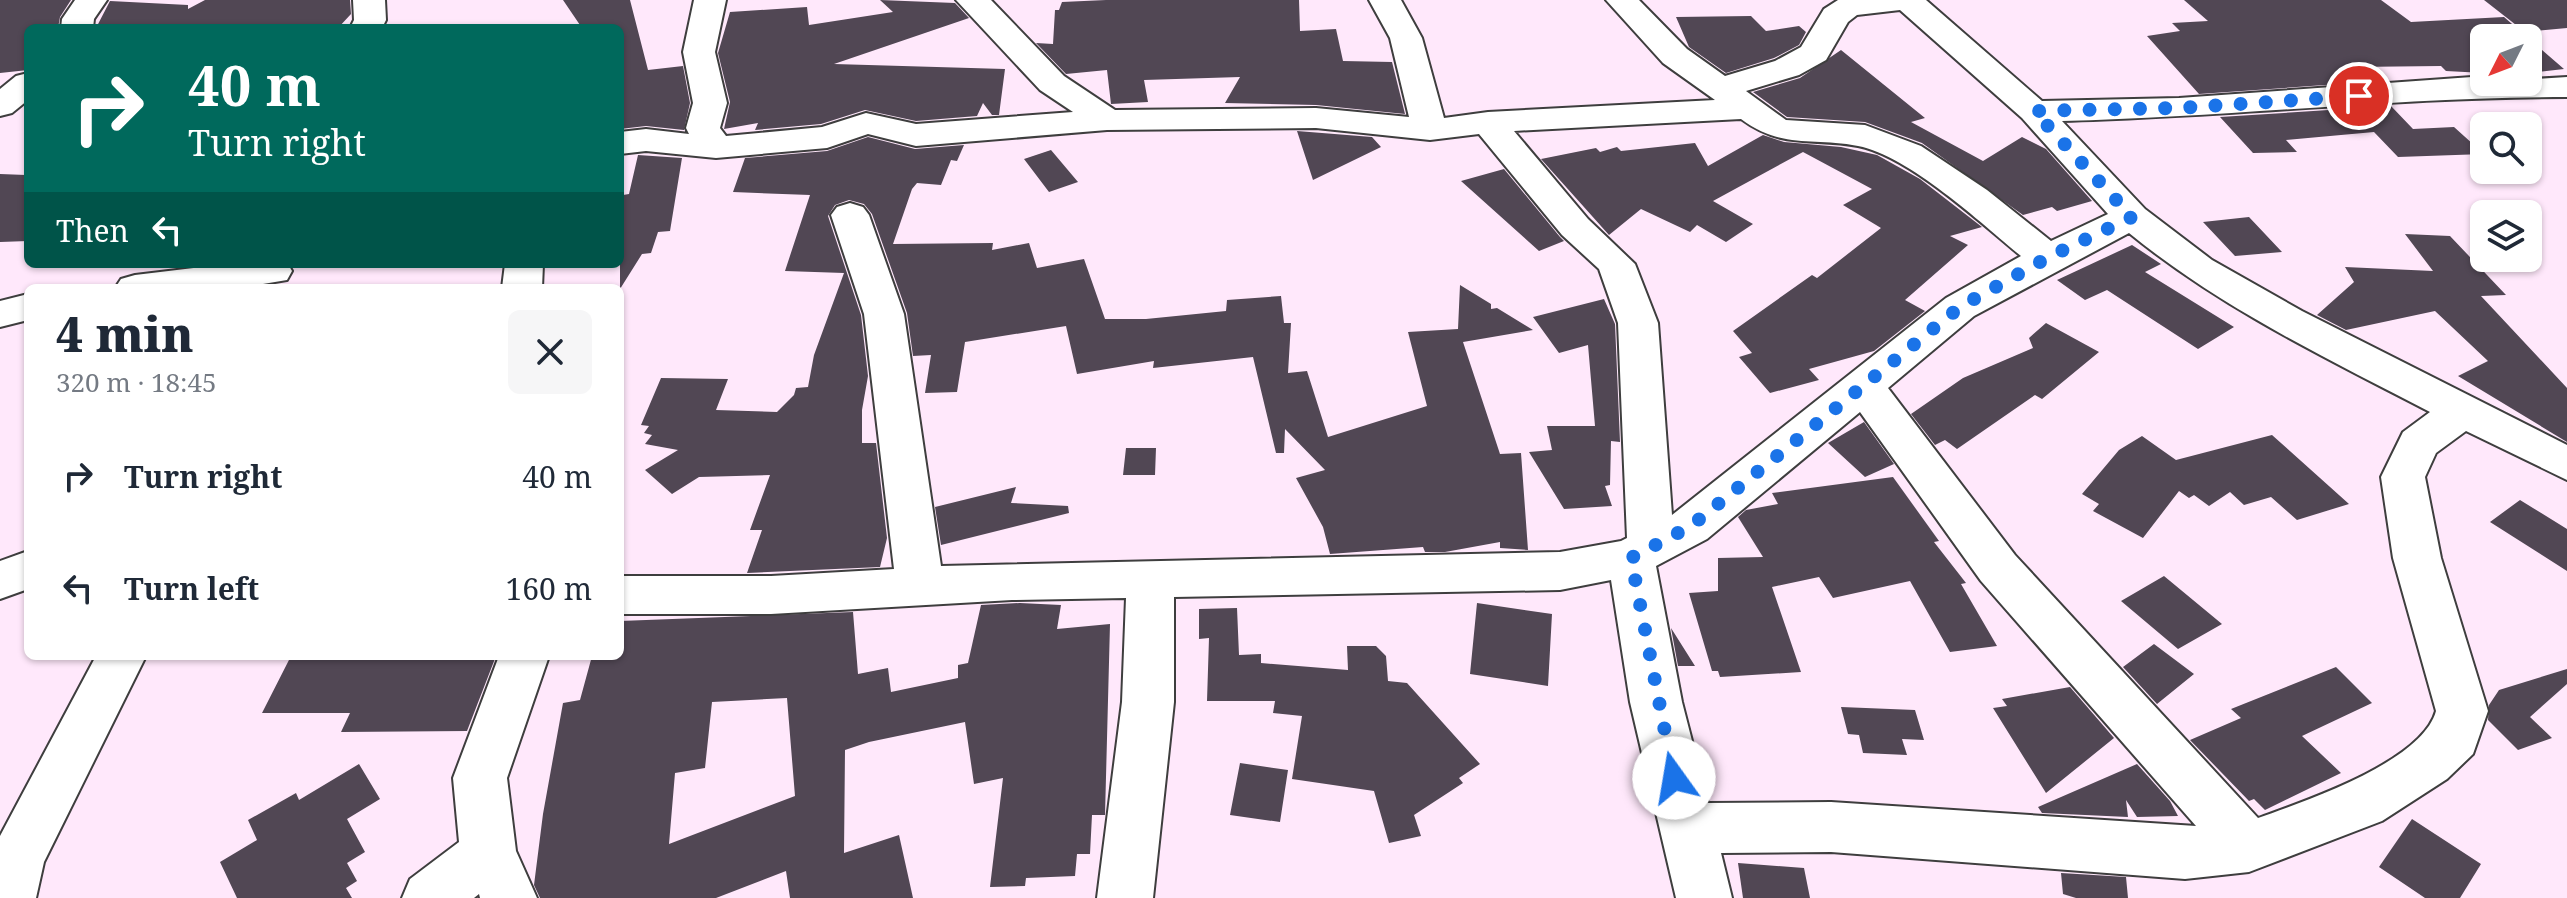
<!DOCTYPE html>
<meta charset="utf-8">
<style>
:root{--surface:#fff;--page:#f6f6f7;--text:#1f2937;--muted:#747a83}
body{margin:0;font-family:"Noto Serif",serif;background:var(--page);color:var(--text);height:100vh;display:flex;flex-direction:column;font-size:30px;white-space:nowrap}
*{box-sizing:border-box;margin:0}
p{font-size:26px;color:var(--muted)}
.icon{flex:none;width:44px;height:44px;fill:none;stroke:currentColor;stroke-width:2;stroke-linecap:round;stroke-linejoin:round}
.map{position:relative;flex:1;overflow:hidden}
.side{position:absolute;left:24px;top:284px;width:600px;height:376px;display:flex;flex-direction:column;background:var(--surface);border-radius:12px;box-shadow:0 2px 6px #0004}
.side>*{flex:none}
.guide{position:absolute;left:24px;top:24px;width:600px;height:244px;border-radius:12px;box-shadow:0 2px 6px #0004;background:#00695c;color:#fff;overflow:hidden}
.needle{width:52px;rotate:228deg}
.buttons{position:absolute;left:2470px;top:24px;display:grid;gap:16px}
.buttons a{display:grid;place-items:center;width:72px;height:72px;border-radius:12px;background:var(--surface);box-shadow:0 2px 6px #0004;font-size:40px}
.pin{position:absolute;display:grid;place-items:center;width:68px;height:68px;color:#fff;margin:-34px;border:4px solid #fff;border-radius:50%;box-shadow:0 2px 8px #0007}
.me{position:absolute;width:88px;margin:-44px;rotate:347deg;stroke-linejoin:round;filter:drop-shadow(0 0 6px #0008)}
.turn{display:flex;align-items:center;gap:28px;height:168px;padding:0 32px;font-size:36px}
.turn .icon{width:104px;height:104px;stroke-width:2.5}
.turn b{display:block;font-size:56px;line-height:68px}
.then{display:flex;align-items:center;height:76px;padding:0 32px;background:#0003;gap:16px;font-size:30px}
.round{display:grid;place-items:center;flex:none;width:84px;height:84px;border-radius:12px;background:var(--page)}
.summary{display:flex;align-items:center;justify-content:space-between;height:136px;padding:0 32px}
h1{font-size:48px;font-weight:800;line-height:60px}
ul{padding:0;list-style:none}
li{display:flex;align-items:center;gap:24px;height:112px;padding:0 32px}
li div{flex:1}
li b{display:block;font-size:30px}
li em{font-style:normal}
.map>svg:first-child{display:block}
.building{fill:#514754;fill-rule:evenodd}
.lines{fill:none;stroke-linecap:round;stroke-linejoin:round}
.minor-casing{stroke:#3e3e3e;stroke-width:4}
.minor{fill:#fff;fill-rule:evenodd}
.route{stroke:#1a73e8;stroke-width:14;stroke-dasharray:0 25.2}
</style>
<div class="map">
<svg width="2567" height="898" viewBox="0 0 2567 898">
<rect width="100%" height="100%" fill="#ffe8fb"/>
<path class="building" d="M0 0H71L60 17 58 28H28V70L0 73Z
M205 0H350L351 14 338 28H96L110 1 188 5V9Z
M563 0H630L648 70 683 66 690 103 684 130 646 126 620 129V28H582Z
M880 0 955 3 969 18 834 64 1005 69 999 115H992L983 103 977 116 916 121 865 110 821 124 755 130 758 123 724 129 730 102 718 53 730 12 807 7 809 25 893 12Z
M1106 0H1299L1300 31 1336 29 1343 61 1392 62 1405 114 1316 105 1225 103 1240 77 1144 80 1148 102 1111 104 1107 70 1066 74 1036 43 1053 44 1055 10H1059L1062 2Z
M2184 0H2381L2411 22 2504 17 2564 69 2528 73V38H2484V73L2446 71 2441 66 2353 67 2367 82 2199 94 2147 36 2180 31 2172 23 2208 21Z
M2484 0H2567V28L2525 32Z
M1751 16 1766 31 1799 26 1806 32 1799 45 1774 58 1726 73 1689 47 1676 17Z
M1841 50 1925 118 1911 122 1983 161 2022 137 2046 149 2092 201 2057 211 2052 207 2023 215 1922 143 1865 122 1787 117 1753 92 1800 78Z
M2391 106 2413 129 2454 127 2484 154 2398 157 2374 132 2286 140 2297 152 2253 153 2220 117Z
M1297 131 1372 137 1381 147 1313 180Z
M1763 135 1784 142 1841 147 1877 155 1920 179 1982 227 1950 236 1968 245 1905 300 1925 311 1874 351 1809 369 1819 380 1770 393 1739 357 1752 353 1733 331 1812 275 1817 278 1881 228 1843 205 1872 189 1803 152 1713 201 1753 224 1726 242 1697 225 1690 232 1641 209 1609 235 1541 159 1596 148 1600 152 1617 147 1621 151 1695 143 1708 166Z
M868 137 915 149 964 145 957 161 951 160 941 185 917 183 912 189 893 244 993 243 992 250 1029 243 1037 268 1084 259 1105 319H1146L1226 311 1227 300 1281 296 1284 323H1291L1288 373 1307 371 1328 437 1427 406 1408 332 1458 329 1460 285 1491 304V309L1497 308 1533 330 1463 342 1500 454 1521 453 1528 550 1500 548V542L1445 552H1425L1423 547 1330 554 1323 527 1296 478 1325 470 1285 429 1284 453H1276L1253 357 1153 368 1154 361 1077 374 1066 326 965 342 957 392 925 393 931 355 913 356 907 313 872 214 864 204 849 200 835 205 828 216 861 315 868 376 862 410V443H876L887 538 880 567 747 573 762 530H750L770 475 699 477 672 494 645 470 678 450 645 444 652 435 644 433 649 426 641 425 661 378 728 379 716 410 777 412 794 395 796 388 808 387 814 355 844 273 785 271 810 195 733 192 745 158 827 151Z
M1051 150 1078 182 1049 192 1024 159Z
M638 155 682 158 670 231 658 232 651 253 642 254 620 289V206L623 195 629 194Z
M1504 169 1560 237 1564 241 1539 251 1461 181Z
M0 174 26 175 28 241 0 242Z
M2249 217 2282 252 2235 256 2203 222Z
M2405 234 2450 236 2506 295 2481 296 2567 388V442L2458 376 2488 361 2435 311 2346 330 2317 315 2354 282 2345 267 2433 271Z
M2132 245 2161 264 2145 272 2234 327 2198 349 2107 290 2085 300 2057 280Z
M1604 299 1615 324 1620 442 1611 441 1610 485 1605 486 1612 506 1564 509 1529 452 1552 450 1547 426H1595L1588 345 1559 353 1533 317Z
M2046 323 2099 352 2042 399 2035 395 1957 449 1945 440 1935 445 1911 414 1963 378 2033 348 2029 338Z
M1864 422 1894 464 1865 477 1828 443Z
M2272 435 2349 504 2297 520 2271 497 2244 505 2230 492 2209 506 2194 495 2189 498 2179 491 2143 538 2093 511 2099 504 2082 494 2119 450 2142 436 2176 460Z
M1126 448H1156L1155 475H1123Z
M1893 477 1939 541 1934 542 1966 583 1961 584 1997 646 1950 652 1910 581 1833 598 1819 577 1772 587 1801 672 1720 677 1718 671H1712L1689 593 1718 591V558L1763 557 1738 517 1746 510 1778 504 1772 493Z
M1016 487 1011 503 1068 506 1069 513 941 545 935 507Z
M2520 500 2567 529V571L2490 522Z
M2164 576 2222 624 2178 649 2121 601Z
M1020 603 1061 605 1057 629 1110 624 1105 815H1092L1090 854H1077L1075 876 1026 878 1025 886 990 887 1003 778 974 784 965 722 869 742 845 750 844 853 899 835 913 898H790L786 871 716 898H540L534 885 543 814 563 703 580 700 592 656H620V621L853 612 858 674 888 668 891 692 958 678V665L968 663 981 605ZM787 698 795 796 669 844 675 773 705 768 712 702Z
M1477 603 1552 614 1548 686 1470 674Z
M1237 608 1239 655 1261 654V663L1348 670 1347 646H1376L1386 656 1388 681 1407 683 1480 764 1459 778 1463 783 1414 815 1421 836 1389 843 1374 791 1292 779 1302 716 1273 713 1275 701H1207L1209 638 1199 639V609Z
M1671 628 1695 666H1678Z
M2154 644 2194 674 2157 704 2123 667Z
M291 656H496L467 731 341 732 350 713H262Z
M2336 667 2372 703 2302 736 2341 773 2265 810 2254 799 2249 801 2190 740 2241 718 2231 709Z
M2567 669V684L2530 717 2552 738 2518 750 2488 720 2489 705 2499 690Z
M2070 687 2114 738 2046 793 1993 708 2007 706 2002 699Z
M1841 707 1915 710 1924 740 1902 739 1907 755 1863 753 1859 735 1848 734Z
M1240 763 1288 770 1280 822 1230 815Z
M359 764 380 799 347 819 365 852 347 863 357 881 346 888 352 898H237L220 862 257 840 248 820 296 793 299 800Z
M2137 764 2170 801 2178 816 2137 817 2126 800 2128 817 2042 813 2038 807Z
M2412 819 2481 864 2460 898H2425L2379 867Z
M1738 863 1804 868 1810 898H1743Z
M2061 873 2126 877 2128 898H2076L2063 894Z"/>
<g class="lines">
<defs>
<path id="minor" d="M75 0H107L94 19 93 28H61L62 19Z
M353 0H385L386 20 382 28H350L354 20Z
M694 0H726L715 52 727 103 720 128 726 136 822 127 866 113 916 124 1073 112 1040 90 956 0H991L1064 76 1115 110 1316 108 1409 117 1390 38 1369 0H1401L1422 38 1444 118 1488 112 1715 100 1663 63 1606 0H1639L1687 49 1725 76 1775 61 1801 47 1824 9 1838 0H1926L2042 101 2179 98 2472 77H2484V82L2567 77V97C2398 97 2231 117 2062 121L2145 209 2212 260 2302 311 2567 445V480L2466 431 2436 453 2425 477 2441 558 2488 711 2473 754 2447 779 2382 821 2249 872 2185 879 1831 852 1721 853 1732 898H1676L1630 702 1611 580 1560 590 1174 597V702L1153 898H1097L1122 702 1126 598 1012 600 771 614H620V576H771L894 569 864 314 831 215 837 207 850 203 863 207 869 215 904 314 941 566 1560 552 1621 541 1627 538 1618 323 1599 269 1562 235 1479 134 1430 140 1316 128 1107 130 916 146 868 134 827 148 716 158 646 151 620 154V132L646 129 689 134 686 128 693 103 683 52ZM1900 10 2022 118 2108 214 2051 241 1987 190 1921 146 1865 125 1786 120 1746 91 1799 75 1826 60 1848 22 1857 15ZM1741 119C1783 150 1812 137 1858 146 1909 156 1981 223 2021 256L1946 298 1672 515 1658 323 1635 264 1588 219 1514 131ZM2129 233C2221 308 2326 358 2430 412L2403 432 2381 477 2393 558 2436 711C2422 762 2305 801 2258 818L2015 555 1888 388 1974 316ZM1860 412 1981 581 2196 826 1831 802 1708 803 1682 702 1656 566 1707 539Z
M28 73V100L12 113 0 116V89L16 76Z
M227 264H288L292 271 287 280 238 288H115L121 279 135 275Z
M505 264H543L542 288H502Z
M28 294V320L0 327V301Z
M28 551V589L0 599V561Z
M96 656H146L44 862 36 898H0V836Z
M499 656H549L507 778 516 851 537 898H480L479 894 474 898H402L410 879 459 842 453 778Z"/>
</defs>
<use href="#minor" class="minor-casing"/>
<use href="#minor" class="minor"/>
</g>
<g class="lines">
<path class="route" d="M1674 778 1631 558 1691 526 1960 307 2047 258 2132 217 2034 111 2179 108 2359 96"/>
</g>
</svg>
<div class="buttons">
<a><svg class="needle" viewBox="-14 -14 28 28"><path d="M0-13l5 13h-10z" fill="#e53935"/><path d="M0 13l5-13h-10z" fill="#747a83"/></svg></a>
<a><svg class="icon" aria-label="search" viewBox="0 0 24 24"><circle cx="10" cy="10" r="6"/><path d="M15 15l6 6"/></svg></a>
<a><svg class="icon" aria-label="layers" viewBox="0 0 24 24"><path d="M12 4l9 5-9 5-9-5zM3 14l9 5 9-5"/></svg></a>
</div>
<div class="pin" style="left:2359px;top:96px;background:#d93025"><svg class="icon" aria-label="arrive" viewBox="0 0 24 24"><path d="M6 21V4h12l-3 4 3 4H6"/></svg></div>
<svg class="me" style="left:1674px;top:778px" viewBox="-20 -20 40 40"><circle r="19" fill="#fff"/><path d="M0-13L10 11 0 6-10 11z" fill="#1a73e8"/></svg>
<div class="guide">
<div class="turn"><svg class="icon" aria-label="right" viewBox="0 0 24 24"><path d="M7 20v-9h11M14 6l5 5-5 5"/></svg><div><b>40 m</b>Turn right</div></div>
<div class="then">Then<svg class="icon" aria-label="left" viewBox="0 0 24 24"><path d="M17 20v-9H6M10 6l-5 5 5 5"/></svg></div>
</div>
<section class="side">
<div class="summary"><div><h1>4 min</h1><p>320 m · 18:45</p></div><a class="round"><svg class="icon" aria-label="close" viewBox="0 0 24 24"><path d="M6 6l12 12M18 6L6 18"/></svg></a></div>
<ul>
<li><svg class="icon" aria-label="right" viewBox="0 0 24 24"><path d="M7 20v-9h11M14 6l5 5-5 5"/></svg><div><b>Turn right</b></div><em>40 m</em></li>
<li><svg class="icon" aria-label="left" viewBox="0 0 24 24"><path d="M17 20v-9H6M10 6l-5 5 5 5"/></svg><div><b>Turn left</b></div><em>160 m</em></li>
</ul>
</section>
</div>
